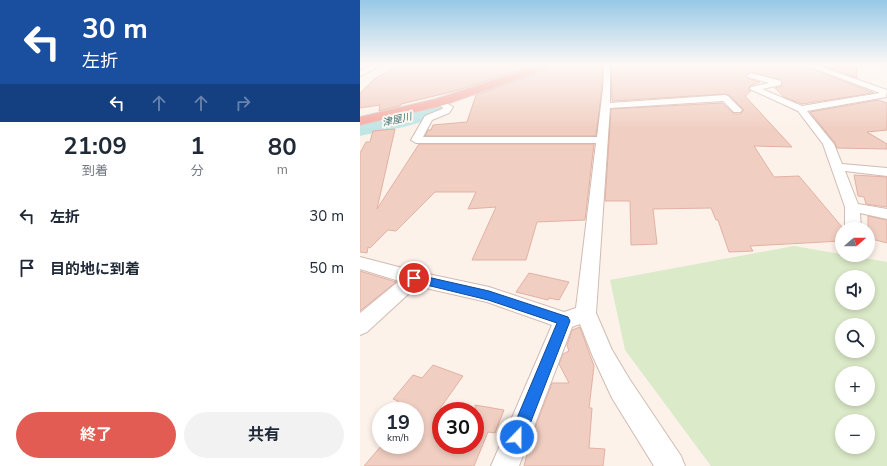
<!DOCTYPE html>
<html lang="ja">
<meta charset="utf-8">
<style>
:root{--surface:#fff;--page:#f2f2f3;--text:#1f2937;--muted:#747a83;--accent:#e25c53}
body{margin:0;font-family:"Nunito Sans","Noto Sans JP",sans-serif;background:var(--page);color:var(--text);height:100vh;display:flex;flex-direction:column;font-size:15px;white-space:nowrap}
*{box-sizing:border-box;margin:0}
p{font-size:13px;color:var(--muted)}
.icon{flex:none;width:22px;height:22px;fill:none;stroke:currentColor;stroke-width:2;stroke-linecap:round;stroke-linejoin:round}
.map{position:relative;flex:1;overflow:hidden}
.details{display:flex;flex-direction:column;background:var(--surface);width:360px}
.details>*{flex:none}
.hud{background:#1a4fa0;color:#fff;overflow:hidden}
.needle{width:26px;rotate:70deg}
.tools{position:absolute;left:475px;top:222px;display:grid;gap:8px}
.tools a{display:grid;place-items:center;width:40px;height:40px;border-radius:50%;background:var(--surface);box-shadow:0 2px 6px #0003;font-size:20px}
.speed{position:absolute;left:12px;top:402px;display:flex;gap:8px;font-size:20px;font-weight:700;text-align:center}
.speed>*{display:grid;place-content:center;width:52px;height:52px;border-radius:50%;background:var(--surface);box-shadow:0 2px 6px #0003;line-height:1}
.speed small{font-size:10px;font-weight:400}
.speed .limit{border:6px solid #d22;background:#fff;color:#111}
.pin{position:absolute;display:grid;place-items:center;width:34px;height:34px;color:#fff;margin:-17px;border:2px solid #fff;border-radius:50%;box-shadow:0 1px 4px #0007}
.me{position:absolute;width:44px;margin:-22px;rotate:22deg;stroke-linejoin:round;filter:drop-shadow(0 0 3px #0008)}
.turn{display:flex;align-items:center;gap:14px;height:84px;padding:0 16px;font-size:18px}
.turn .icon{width:52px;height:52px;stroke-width:2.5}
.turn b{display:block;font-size:28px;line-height:34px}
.lanes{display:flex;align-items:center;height:38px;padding:0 16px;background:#0003;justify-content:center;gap:20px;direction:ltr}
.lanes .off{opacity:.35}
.eta{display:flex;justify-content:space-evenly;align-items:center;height:68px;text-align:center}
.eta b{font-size:24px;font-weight:700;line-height:28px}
.cta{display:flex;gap:8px;margin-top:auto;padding:8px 16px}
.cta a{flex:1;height:46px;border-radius:24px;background:var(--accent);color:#fff;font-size:16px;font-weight:700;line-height:46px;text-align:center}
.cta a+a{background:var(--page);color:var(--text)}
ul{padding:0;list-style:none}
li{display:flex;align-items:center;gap:12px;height:52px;padding:0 16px}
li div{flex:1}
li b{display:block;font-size:15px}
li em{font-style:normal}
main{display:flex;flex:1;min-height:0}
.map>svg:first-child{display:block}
.green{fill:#dbeac8;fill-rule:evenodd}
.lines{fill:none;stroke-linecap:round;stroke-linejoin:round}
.river{fill:#bee6e5;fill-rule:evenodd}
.building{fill:#f1cec2;stroke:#e3b1a3}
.street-casing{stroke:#d1bbb2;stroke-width:2}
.highway-casing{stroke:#d9d0cd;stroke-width:2}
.street{fill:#fff;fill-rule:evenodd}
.highway{fill:#f4aba3;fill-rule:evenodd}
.route{fill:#1a73e8;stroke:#114b97}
.labels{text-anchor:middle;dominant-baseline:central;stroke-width:4;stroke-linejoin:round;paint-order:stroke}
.far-water-label{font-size:10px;font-style:italic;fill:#417b7c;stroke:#fff7f1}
</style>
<main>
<section class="details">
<div class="hud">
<div class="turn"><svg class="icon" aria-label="left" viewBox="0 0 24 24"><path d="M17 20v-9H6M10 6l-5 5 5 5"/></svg><div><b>30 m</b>左折</div></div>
<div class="lanes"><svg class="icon" aria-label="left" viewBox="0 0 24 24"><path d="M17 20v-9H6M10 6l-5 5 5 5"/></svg><svg class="icon off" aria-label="ahead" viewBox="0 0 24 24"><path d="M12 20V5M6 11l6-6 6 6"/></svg><svg class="icon off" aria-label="ahead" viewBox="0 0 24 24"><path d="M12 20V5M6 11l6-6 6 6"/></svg><svg class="icon off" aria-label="right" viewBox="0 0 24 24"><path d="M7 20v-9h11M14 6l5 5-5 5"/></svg></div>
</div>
<div class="eta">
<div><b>21:09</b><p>到着</p></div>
<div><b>1</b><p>分</p></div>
<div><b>80</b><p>m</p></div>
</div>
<ul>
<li><svg class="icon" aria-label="left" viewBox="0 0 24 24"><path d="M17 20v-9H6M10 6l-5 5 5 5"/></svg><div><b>左折</b></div><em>30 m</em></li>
<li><svg class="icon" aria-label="arrive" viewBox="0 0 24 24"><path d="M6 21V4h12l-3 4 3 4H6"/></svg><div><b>目的地に到着</b></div><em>50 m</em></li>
</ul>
<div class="cta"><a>終了</a><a>共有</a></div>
</section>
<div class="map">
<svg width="527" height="466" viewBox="0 0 527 466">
<rect width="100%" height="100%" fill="#fcf2ea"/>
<path class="green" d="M434 246 527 262V466H351L265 350 250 280ZM482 277H508V303H482ZM482 325H508V351H482ZM482 373H508V399H482ZM482 421H508V447H482Z"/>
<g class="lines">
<path class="river" d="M73 103 80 105 83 109C72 125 20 131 0 136V122L45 113Z"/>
</g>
<path class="building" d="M39 65H176L95 91 41 104 40 106 19 111 20 105 0 108V93L14 79Z
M195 65H243L242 89 236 136H65L68 130H71L73 125 107 122 116 95 192 68Z
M251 65H446L447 67 514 93 442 104 424 97 415 88 422 86 421 80 391 72 386 75 388 78 400 82 390 86 389 90 391 91 385 96 432 147 394 146 414 177 439 176 482 227V241L390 246 393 251 369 252 358 220H356L351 208 293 209 297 244 271 245 270 201H245L251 109 362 103 374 114H380L384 110 369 95 365 94 252 101Z
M460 65H496L497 78Z
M518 100 527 103V130L507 132 527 144V149L477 148 475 143 450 112Z
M35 129 17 209 59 144H234L225 220 177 222 166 260H112L136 207 108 209 116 192H75L36 231 28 230 10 248 8 247 7 253 0 252V153L6 142H10L13 131Z
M494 175 527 177V207L506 204 504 197 498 196Z
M508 216 527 220V243L508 238Z
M0 271 36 282 0 311Z
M169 273 209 282 199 300 189 298 188 300 156 292Z
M220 327 234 366 229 408H232L229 448 245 449 243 466H164L170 442H172L175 428 192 383H209L199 364 203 354 209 351 207 345 212 330Z
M73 365 103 376 81 407V445H115V405L144 410 135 433 128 432 114 466H4L22 445H55V411H30L38 401 33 399 53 375 62 378Z"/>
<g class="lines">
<defs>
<path id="street" d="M14 65H22L0 76V71Z
M244 65H250V103L365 95 368 96 382 110 380 112H374L363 101 250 108 236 313 252 350 270 380 321 456 325 466H294L252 398 233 357 220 324 212 327 159 466H131L192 325 127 302 57 286 7 332 0 335V313L39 281 0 269V257L54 271 129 287 204 312 216 308 236 143H56L51 140 65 116 82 109 83 108 76 102 80 99 93 107 89 113 72 120 63 137H237L243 89Z
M447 65H456L527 90 526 97 447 111 474 144 482 164 527 168V176L485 171 498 204 527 209V219L500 213 501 229H485V207L463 144 438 111 390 89 391 87 409 83 388 77 387 75 391 73 421 81V85L402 89 442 106 520 93 448 66Z"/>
<path id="highway" d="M180 65H194L192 67 84 105 0 125V117L76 99Z"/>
</defs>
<use href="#street" class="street-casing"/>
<use href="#highway" class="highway-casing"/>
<use href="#street" class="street"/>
<use href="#highway" class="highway"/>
</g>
<linearGradient id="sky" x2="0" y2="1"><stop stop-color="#97c8e7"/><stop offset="0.5" stop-color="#fef9f6"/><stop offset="1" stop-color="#fef9f6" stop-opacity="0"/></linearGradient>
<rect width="527" height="130" fill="url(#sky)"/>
<path class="route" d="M54 274 129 291 208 317 210 321 163 442 157 445 152 442 149 437 197 323 128 300 50 281 48 278 50 275Z"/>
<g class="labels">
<g class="far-water-label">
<text transform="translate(37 120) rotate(-13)">津屋川</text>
</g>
</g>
</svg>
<div class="tools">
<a><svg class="needle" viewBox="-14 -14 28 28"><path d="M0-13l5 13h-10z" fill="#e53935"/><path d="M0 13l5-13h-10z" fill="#747a83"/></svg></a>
<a><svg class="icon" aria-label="sound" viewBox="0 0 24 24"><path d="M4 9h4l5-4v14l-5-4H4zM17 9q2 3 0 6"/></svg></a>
<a><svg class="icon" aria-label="search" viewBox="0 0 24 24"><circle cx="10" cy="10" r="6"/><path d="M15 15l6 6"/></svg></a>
<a>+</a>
<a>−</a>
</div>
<div class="speed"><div>19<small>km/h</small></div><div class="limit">30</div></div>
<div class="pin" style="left:54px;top:278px;background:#d93025"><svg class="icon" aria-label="arrive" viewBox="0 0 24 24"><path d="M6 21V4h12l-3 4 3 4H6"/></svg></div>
<svg class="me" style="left:157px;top:437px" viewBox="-20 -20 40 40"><circle r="17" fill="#1a73e8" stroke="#fff" stroke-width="3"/><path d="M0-11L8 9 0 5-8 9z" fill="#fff"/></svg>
</div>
</main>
